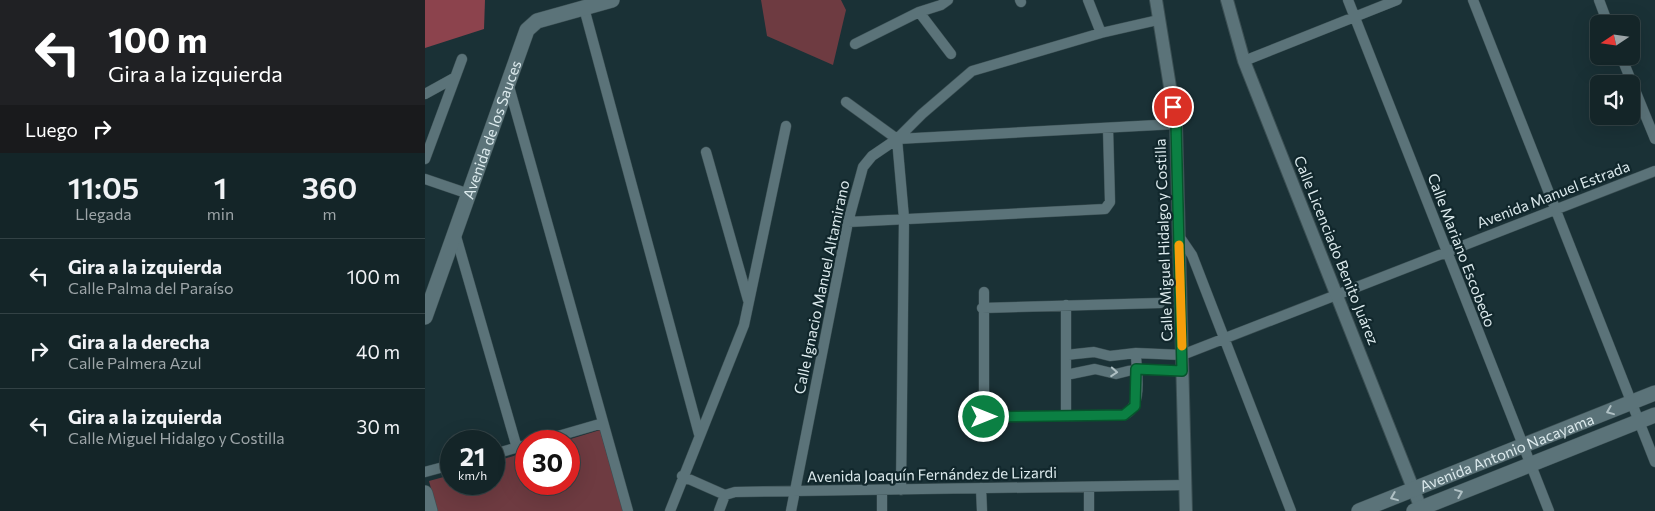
<!DOCTYPE html>
<html lang="es">
<meta charset="utf-8">
<style>
:root{--surface:#142528;--page:#213134;--text:#f1f3f6;--muted:#9da5a8;--line:#334245}
body{margin:0;font-family:Commissioner,sans-serif;background:var(--page);color:var(--text);height:100vh;display:flex;flex-direction:column;font-size:19px;white-space:nowrap}
*{box-sizing:border-box;margin:0}
p{font-size:16px;color:var(--muted)}
.icon{flex:none;width:28px;height:28px;fill:none;stroke:currentColor;stroke-width:2;stroke-linecap:round;stroke-linejoin:round}
.map{position:relative;flex:1;overflow:hidden}
.sheet{display:flex;flex-direction:column;background:var(--surface);width:425px}
.sheet>*{flex:none}
.guide{background:#202124;color:#fff;overflow:hidden}
.needle{width:32px;rotate:257deg}
.fabs{position:absolute;left:1165px;top:15px;display:grid;gap:10px}
.fabs a{display:grid;place-items:center;width:50px;height:50px;border-radius:8px;background:var(--surface);box-shadow:0 5px 20px #0002,0 0 0 1px var(--line);font-size:25px}
.speed{position:absolute;left:15px;top:430px;display:flex;gap:10px;font-size:25px;font-weight:700;text-align:center}
.speed>*{display:grid;place-content:center;width:65px;height:65px;border-radius:50%;background:var(--surface);box-shadow:0 5px 20px #0002,0 0 0 1px var(--line);line-height:1}
.speed small{font-size:12px;font-weight:400}
.speed .limit{border:8px solid #d22;background:#fff;color:#111}
.pin{position:absolute;display:grid;place-items:center;width:42px;height:42px;color:#fff;margin:-21px;border:2px solid #fff;border-radius:50%;box-shadow:0 1px 5px #0007}
.me{position:absolute;width:55px;margin:-28px;rotate:90deg;stroke-linejoin:round;filter:drop-shadow(0 0 4px #0008)}
.turn{display:flex;align-items:center;gap:18px;height:105px;padding:0 25px;font-size:22px}
.turn .icon{width:65px;height:65px;stroke-width:2.5}
.turn b{display:block;font-size:35px;line-height:42px}
.then{display:flex;align-items:center;height:48px;padding:0 25px;background:#0003;gap:10px;font-size:19px}
.eta{display:flex;justify-content:space-evenly;align-items:center;height:85px;text-align:center}
.eta b{font-size:30px;font-weight:600;line-height:35px}
ul{padding:0;list-style:none}
li{display:flex;align-items:center;gap:15px;height:75px;padding:0 25px;border-top:1px solid var(--line)}
li div{flex:1}
li b{display:block;font-size:19px}
li em{font-style:normal}
main{display:flex;flex:1;min-height:0}
.map>svg:first-child{display:block}
.green{fill:#6e3b41}
.forest{fill:#8c434d}
.lines{fill:none;stroke-linecap:round;stroke-linejoin:round}
.minor-casing{stroke:#3b4f53;stroke-width:11}
.tertiary-casing{stroke:#3b4f53;stroke-width:14}
.secondary-casing{stroke:#3b4f53;stroke-width:16}
.minor{stroke:#5b7379;stroke-width:10}
.tertiary{stroke:#5b7379;stroke-width:12}
.secondary{stroke:#5b7379;stroke-width:15}
.oneway{stroke:#afc0c4}
.route-casing{stroke:#07532c;stroke-width:12}
.route{stroke:#0b8043;stroke-width:9}
.slow{stroke:#f59e0b;stroke-width:9}
.labels{text-anchor:middle;dominant-baseline:central;stroke-width:4.5;stroke-linejoin:round;paint-order:stroke}
.street-label{font-size:15px;fill:#dceaed;stroke:#11272c}
</style>
<main>
<section class="sheet">
<div class="guide">
<div class="turn"><svg class="icon" aria-label="left" viewBox="0 0 24 24"><path d="M17 20v-9H6M10 6l-5 5 5 5"/></svg><div><b>100 m</b>Gira a la izquierda</div></div>
<div class="then">Luego<svg class="icon" aria-label="right" viewBox="0 0 24 24"><path d="M7 20v-9h11M14 6l5 5-5 5"/></svg></div>
</div>
<div class="eta">
<div><b>11:05</b><p>Llegada</p></div>
<div><b>1</b><p>min</p></div>
<div><b>360</b><p>m</p></div>
</div>
<ul>
<li><svg class="icon" aria-label="left" viewBox="0 0 24 24"><path d="M17 20v-9H6M10 6l-5 5 5 5"/></svg><div><b>Gira a la izquierda</b><p>Calle Palma del Paraíso</p></div><em>100 m</em></li>
<li><svg class="icon" aria-label="right" viewBox="0 0 24 24"><path d="M7 20v-9h11M14 6l5 5-5 5"/></svg><div><b>Gira a la derecha</b><p>Calle Palmera Azul</p></div><em>40 m</em></li>
<li><svg class="icon" aria-label="left" viewBox="0 0 24 24"><path d="M17 20v-9H6M10 6l-5 5 5 5"/></svg><div><b>Gira a la izquierda</b><p>Calle Miguel Hidalgo y Costilla</p></div><em>30 m</em></li>
</ul>
</section>
<div class="map">
<svg width="1230" height="511" viewBox="0 0 1230 511">
<rect width="100%" height="100%" fill="#1a3136"/>
<path class="green" d="M336 0H416L421 10 408 65 342 36Z
M175 430 198 511H12L4 481 26 475V484H69V462L101 452V484H144V441H139Z"/>
<path class="forest" d="M0 0H60L59 29 0 48Z"/>
<g class="lines">
<defs>
<path id="minor" d="M595 0 596 2
M663 0 676 33
M923 0 1124 511
M1048 0 1230 462
M1174 0 1183 24
M159 8 274 434
M494 12 526 54
M430 44 494 12 516 5 523 0
M1196 56 1230 139
M819 61 972 0
M83 83 203 511
M0 94 29 78
M421 102 472 139
M472 139 479 218 476 490
M472 139 751 124
M281 152 323 300
M0 159 37 59
M0 179 44 194
M423 222 680 209 685 202 683 128
M30 233 92 448
M754 236 767 255 866 511
M559 292V435
M557 308 735 303
M641 355 669 352 685 356 711 353 757 355 1230 171
M641 375 670 369 691 374 711 369 757 371
M641 416V305
M559 417 699 415C719 406 711 372 711 353
M116 441 178 423
M69 454 101 445
M0 472 26 465
M257 476 300 495 310 492 761 485
M664 487V511
M556 488 557 511
M457 490V511
M245 511 319 325 361 126
M294 511 300 495
M366 511 423 222 438 167 447 156 472 139 497 114 547 71 676 33 733 20"/>
<path id="tertiary" d="M731 0 751 124 761 511
M802 0 819 61 997 511"/>
<g id="secondary">
<path id="s1" d="M0 317 102 30 112 21 187 0"/>
<path d="M0 493 5 511"/>
<path id="s2" d="M934 511 1230 393"/>
<path d="M989 511 1230 415"/>
</g>
</defs>
<use href="#minor" class="minor-casing"/>
<use href="#tertiary" class="tertiary-casing"/>
<use href="#secondary" class="secondary-casing"/>
<use href="#minor" class="minor"/>
<use href="#tertiary" class="tertiary"/>
<use href="#secondary" class="secondary"/>
</g>
<defs><path id="oneway-chevron" d="M-2-3.5L2.5 0L-2 3.5" fill="none" stroke-width="1.6" stroke-linecap="round" stroke-linejoin="round" transform="scale(1.25)"/></defs>
<g class="oneway">
<use href="#oneway-chevron" transform="translate(689 372) rotate(4)"/>
<use href="#oneway-chevron" transform="translate(1185 411) rotate(158)"/>
<use href="#oneway-chevron" transform="translate(1034 493) rotate(-22)"/>
<use href="#oneway-chevron" transform="translate(969 497) rotate(158)"/>
</g>
<g class="lines">
<defs>
<path id="route" d="M559 417 699 415 710 406 711 369 757 371 751 124 748 107"/>
</defs>
<use href="#route" class="route-casing"/>
<use href="#route" class="route"/>
<path class="slow" d="M754 245 757 346"/>
</g>
<g class="labels">
<g class="street-label">
<text stroke="none"><textPath href="#s1" startOffset="199">Avenida de los Sauces</textPath></text>
<text transform="translate(1128 194) rotate(-21)">Avenida Manuel Estrada</text>
<text transform="translate(738 240) rotate(-92)">Calle Miguel Hidalgo y Costilla</text>
<text transform="translate(912 250) rotate(68)">Calle Licenciado Benito Juárez</text>
<text transform="translate(1037 250) rotate(69)">Calle Mariano Escobedo</text>
<text transform="translate(396 287) rotate(-78)">Calle Ignacio Manuel Altamirano</text>
<text stroke="none"><textPath href="#s2" startOffset="159">Avenida Antonio Nacayama</textPath></text>
<text transform="translate(507 474) rotate(-1)">Avenida Joaquín Fernández de Lizardi</text>
</g>
</g>
</svg>
<div class="fabs">
<a><svg class="needle" viewBox="-14 -14 28 28"><path d="M0-13l5 13h-10z" fill="#e53935"/><path d="M0 13l5-13h-10z" fill="#9da5a8"/></svg></a>
<a><svg class="icon" aria-label="sound" viewBox="0 0 24 24"><path d="M4 9h4l5-4v14l-5-4H4zM17 9q2 3 0 6"/></svg></a>
</div>
<div class="speed"><div>21<small>km/h</small></div><div class="limit">30</div></div>
<div class="pin" style="left:748px;top:107px;background:#d93025"><svg class="icon" aria-label="arrive" viewBox="0 0 24 24"><path d="M6 21V4h12l-3 4 3 4H6"/></svg></div>
<svg class="me" style="left:559px;top:417px" viewBox="-20 -20 40 40"><circle r="17" fill="#0b8043" stroke="#fff" stroke-width="3"/><path d="M0-11L8 9 0 5-8 9z" fill="#fff"/></svg>
</div>
</main>
